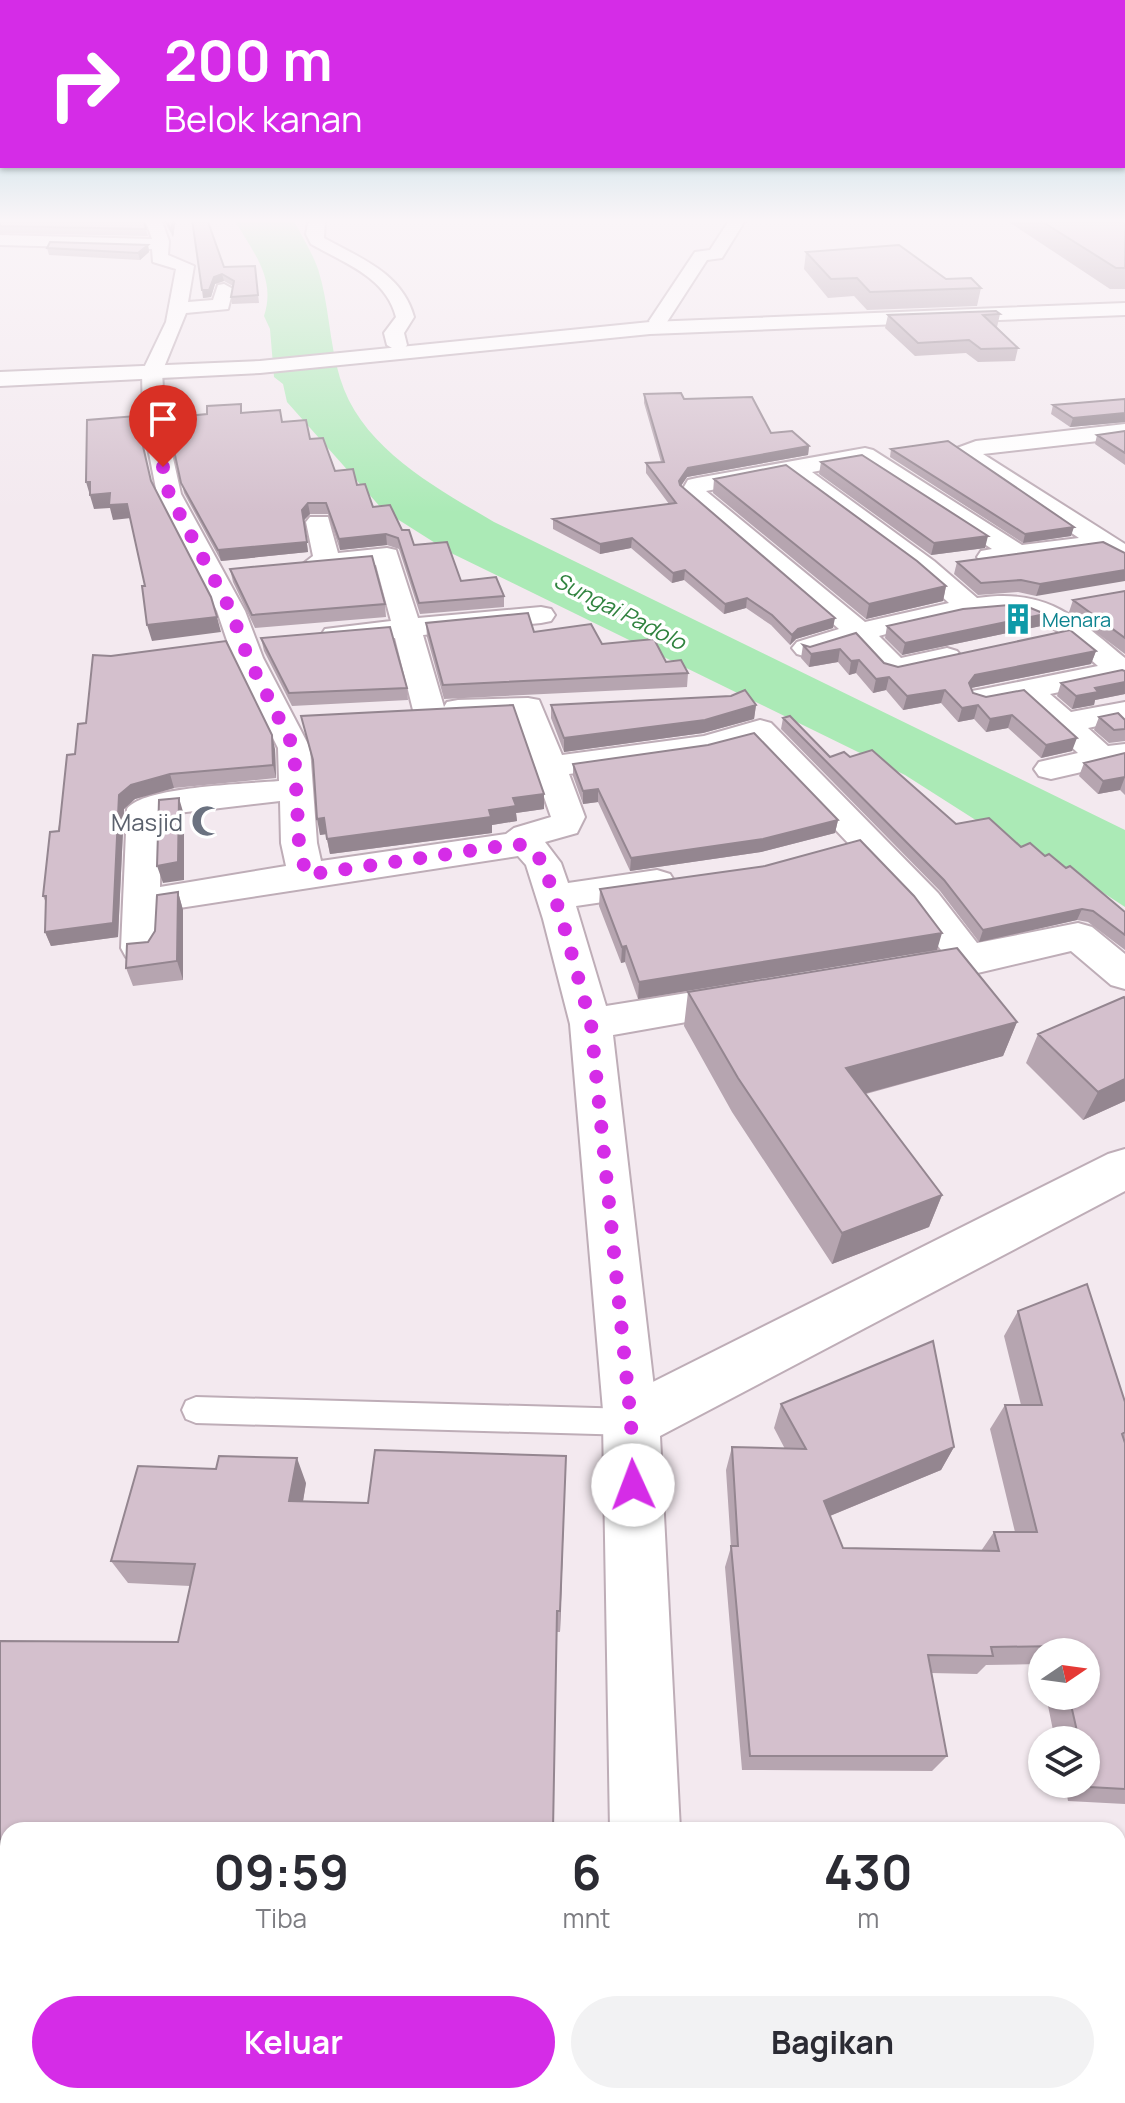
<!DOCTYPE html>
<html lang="id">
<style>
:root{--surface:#fff;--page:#f2f2f3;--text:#2b2b33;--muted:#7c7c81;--accent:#d52ce7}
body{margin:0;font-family:Manrope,sans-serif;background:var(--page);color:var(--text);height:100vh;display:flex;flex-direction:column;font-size:30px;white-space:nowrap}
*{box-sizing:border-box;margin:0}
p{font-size:26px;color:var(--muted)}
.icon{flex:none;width:44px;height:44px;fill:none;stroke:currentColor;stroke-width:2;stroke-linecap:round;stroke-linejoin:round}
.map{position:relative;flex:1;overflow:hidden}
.sheet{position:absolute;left:0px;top:1822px;width:1126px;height:282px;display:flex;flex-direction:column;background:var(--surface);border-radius:24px 24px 0 0;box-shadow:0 2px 6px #0004}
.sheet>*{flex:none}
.guide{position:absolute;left:0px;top:0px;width:1126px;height:168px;box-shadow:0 2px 6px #0004;background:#d52ce7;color:#fff;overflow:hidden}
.needle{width:52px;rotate:77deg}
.fabs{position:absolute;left:1028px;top:1638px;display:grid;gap:16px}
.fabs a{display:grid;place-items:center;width:72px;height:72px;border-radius:50%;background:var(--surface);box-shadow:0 2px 6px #0004;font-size:40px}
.pin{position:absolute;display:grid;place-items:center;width:68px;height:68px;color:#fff;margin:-82px -34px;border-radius:50% 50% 50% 0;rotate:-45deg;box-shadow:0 0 8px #0007}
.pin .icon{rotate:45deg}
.me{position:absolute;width:88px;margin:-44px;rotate:358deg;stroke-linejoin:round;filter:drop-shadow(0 0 6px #0008)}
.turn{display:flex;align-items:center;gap:28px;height:168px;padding:0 32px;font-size:36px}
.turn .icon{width:104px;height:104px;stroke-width:2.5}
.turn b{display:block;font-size:56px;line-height:68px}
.eta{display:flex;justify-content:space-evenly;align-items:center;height:136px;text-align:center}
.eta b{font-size:48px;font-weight:700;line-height:56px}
.primary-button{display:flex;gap:16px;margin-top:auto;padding:16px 32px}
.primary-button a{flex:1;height:92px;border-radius:48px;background:var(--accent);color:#fff;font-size:32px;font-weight:700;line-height:92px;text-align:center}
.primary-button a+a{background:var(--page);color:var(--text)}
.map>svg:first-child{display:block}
.water{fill:#abeab6}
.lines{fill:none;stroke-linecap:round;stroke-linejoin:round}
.service-casing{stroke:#beadb7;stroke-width:4}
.minor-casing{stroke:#beadb7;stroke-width:4}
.tertiary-casing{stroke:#beadb7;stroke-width:4}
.service{fill:#fff;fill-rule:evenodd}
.minor{fill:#fff;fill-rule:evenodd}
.tertiary{fill:#fff;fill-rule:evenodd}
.wall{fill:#b6a5b0}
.shaded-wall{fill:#948690}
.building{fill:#d4c0cd;stroke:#948690;stroke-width:2}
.route{stroke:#d52ce7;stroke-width:14;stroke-dasharray:0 25.2}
.labels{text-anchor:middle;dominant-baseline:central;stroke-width:7;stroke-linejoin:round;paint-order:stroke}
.far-culture-label{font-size:20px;fill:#0d838f;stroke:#fff;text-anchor:start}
.far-water-label{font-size:22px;font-style:italic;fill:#30833f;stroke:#fff}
.worship-label{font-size:24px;fill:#5b616d;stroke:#fff;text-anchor:end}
</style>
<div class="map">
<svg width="1125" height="2103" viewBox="0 0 1125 2103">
<rect width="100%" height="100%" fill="#f3e9ef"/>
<path class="water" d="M234 219H293C301 235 312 252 318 269 329 303 329 342 340 378 361 448 435 487 494 522L1125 830V907L1047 856 1021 849 905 775 451 553 383 510 287 402 283 384 274 377 270 329 264 316C277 277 251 250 234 219Z"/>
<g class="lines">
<defs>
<path id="service" d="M196 1397 631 1409 641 1413 645 1422 641 1431 631 1435 196 1423 186 1419 182 1410 186 1401Z"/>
<path id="minor" d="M145 219H161L169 241 168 255 194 266 188 302 213 300 218 285 224 284 233 289 228 309 186 313 162 372 165 422 181 494 245 611 263 658 310 748 317 843 321 861 506 834 514 828 551 817 516 717 458 718 447 716 444 711 440 717 429 719 418 717 413 710 395 638 335 644 325 641 321 635 325 629 391 621 376 565 317 571 308 569 304 563 313 556 306 522 310 517H328L338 553 387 548 396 550 418 618 541 607 551 609 555 615 551 621 541 623 423 635 444 707 447 702 458 700 528 698 539 700 562 755 704 736 760 720 771 723 938 893 977 943 1078 923 1092 927 1125 954V989L1111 985 1071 951 969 975 963 973 911 984 897 980 891 970 897 960 941 950 912 911 753 742 706 755 569 774 585 817 577 833 545 842 561 863 568 883 657 870 670 874 675 882 670 890 657 894 576 906 606 1006 743 984 757 988 763 998 757 1008 743 1012 613 1035 658 1422 650 1440 631 1448 612 1440 604 1422 570 1024 543 919 526 865 518 856 160 911 159 948 154 957 140 961 126 957 121 948 127 809C143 786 248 784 279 781L278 748 233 658 217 611 157 494 143 422 142 372 166 322 176 269 153 262 152 249 0 245V235L152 239ZM280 801 281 843 286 866 160 887 161 815Z
M309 219H325L324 238C360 258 402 273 414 317L404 333 407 345 404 349 397 351 387 345 384 333 396 317C386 277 344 263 311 244L306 234Z
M730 219H746L722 258 707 260 665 325H651L649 321 695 252 710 250Z
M1125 424V438L983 454 1125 544V564L1099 551 990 565 981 563 977 557 981 551 992 549 861 463 812 472 934 561 977 598C1047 588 1074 616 1125 658V682L1117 680 1050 694 1071 712 1125 702V720L1088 728 1108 746 1125 744V762L1051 779 1039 776 1034 769 1039 762 1078 753 1021 700 983 707 972 705 968 698 972 691 983 689 1098 666C1078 648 1053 623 1027 614 997 603 912 627 879 636L901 658 947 648 957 651 962 657 957 663 894 677 883 674 854 643 807 657 797 654 792 648 797 642 839 629 681 492 688 480 697 478 865 448 873 450 1022 545 1079 538 953 453 957 448 976 441ZM785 476 916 573 949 603 865 622 706 491Z"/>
<path id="tertiary" d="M1125 303V315L650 334 260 373 0 386V372L260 361 650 322Z
M1125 1149V1191L660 1436 680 1830H610L603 1422 611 1403 1108 1154Z
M615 2096H693V2103H615Z"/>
</defs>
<use href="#service" class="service-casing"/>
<use href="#minor" class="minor-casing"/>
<use href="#tertiary" class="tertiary-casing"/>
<use href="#service" class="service"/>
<use href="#minor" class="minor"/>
<use href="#tertiary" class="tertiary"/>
</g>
<path class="wall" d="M0 219H143L148 236 0 233Z
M163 219H176L173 237Z
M1006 219H1125V289H1110L1006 220Z
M148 245 149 252 140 260 49 255 47 248Z
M806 252 946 279 981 288 977 306 867 310 854 296 828 298 804 269Z
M255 266 259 303 232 304 231 297 233 286 224 281 215 284 211 297 203 298 224 267Z
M1000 314 997 327 1018 348 1015 361 978 362 966 353 915 356 885 328 888 315Z
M644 394 684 399 771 433 809 446 808 455 687 477 681 486 833 628 796 639 790 645 771 625 746 608 724 614 684 580 672 583 631 548 600 554 553 529V519L669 504 646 473V463L661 462 644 403Z
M1125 399V422L1070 427 1051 414 1053 405Z
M243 413 282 422 310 439 335 471 357 485 373 507 402 530 414 545 461 581 504 596V607L420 614 399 549 387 545 340 550 328 514H310L304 520 308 552 221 561 184 493 167 418Z
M1125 431V465L1095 444 1097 435Z
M891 449 1071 536 1023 543 890 457Z
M821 462 985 548 931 555 819 474Z
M714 479 946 586 943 601 866 619 713 493Z
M1103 542 1036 596 1018 592 978 595 954 574 957 562Z
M230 569 385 604 386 617 255 628 233 582Z
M1125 591V654L1069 612 1073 600Z
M1045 614 1041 626 902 655 885 638 887 626Z
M426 623 534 632 602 644 666 662 688 673 687 687 444 699 427 637Z
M856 633 884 663 898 667 1096 651 1091 664 971 688 973 693 986 697 1072 751 1041 758 1008 728 986 732 974 719 958 722 941 703 903 710 886 690 873 693 856 673 849 675 838 662 809 667 801 658 803 645 810 647Z
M261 638 407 688 408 700 292 706 264 651Z
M1125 671V694L1095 700 1094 705 1072 709 1057 696 1061 683Z
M551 705H756L754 719 703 733 564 752 551 718Z
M301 716 544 794V809L516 813 517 821 492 825V833L330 854 326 834 320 835 314 767Z
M1099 717 1125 720V741L1109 743 1094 730Z
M783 718 830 757H850L956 824 1021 847 1125 912V950L1088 922 1077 920 979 942 940 891 781 729Z
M86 723 275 749 276 778 174 788 135 799 124 809 118 937 51 946 45 932 46 903 43 896 75 754Z
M1125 753V795L1120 790 1098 794 1079 776 1084 763Z
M573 764 838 820 835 833 761 852 630 871 598 802 583 804 573 776Z
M600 889 937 950 638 999 625 962 621 963 599 906Z
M178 892 183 910V980L133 986 126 968 148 942Z
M688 992 1017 1022 1003 1056 866 1094 942 1195 929 1227 832 1264 732 1112 684 1026Z
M1125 998V1101L1083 1120 1026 1063 1038 1034Z
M1018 1311 1125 1402V1804L1068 1801 1065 1784H1086V1740H1055L1046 1696H1086V1652H1042V1676L1040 1664 986 1665 977 1674 931 1673 947 1756 932 1771 742 1770 725 1567 731 1547 726 1470 732 1447 785 1449 774 1428 781 1404 954 1447 941 1470 830 1516 843 1548 981 1551 994 1532H1015L990 1429 1005 1405H1021L1004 1336Z
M566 1456 560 1632H557L8 1830 178 1642 190 1586 128 1583 111 1561 306 1483 303 1501 368 1503Z
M1118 2008 1125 2009V2103H1108L1106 2096H1118Z"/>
<path class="shaded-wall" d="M174 219H176L173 237 171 230Z
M148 245 149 252 140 260 138 253Z
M222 274 224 281 215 284 211 297 203 298 202 290 214 277Z
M1125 413V422L1070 427 1073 418Z
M809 446 808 455 687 477 678 490 679 481 688 468Z
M86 482H90L127 504 131 518 113 520 110 508 94 509Z
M308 503 310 514 304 520 308 552 221 561 218 550 302 510Z
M1074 527 1071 536 1023 543 1025 534Z
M386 534 387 545 340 550 339 539Z
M988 536 985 548 931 555 934 543Z
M632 538 631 548 600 554V544Z
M685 570 684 580 672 583 673 573Z
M1125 570V581L1036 596 1040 584Z
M946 586 943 601 866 619 869 604Z
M747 598 746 608 724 614 725 604Z
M1045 614 1041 626 902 655 905 643Z
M217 617 221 632 152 641 147 625Z
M835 618 833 628 796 639 790 645 792 635 798 629Z
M840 649 838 662 809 667 811 654Z
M1096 651 1091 664 971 688 969 683 975 675Z
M859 660 856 673 849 675 851 661Z
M889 677 886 690 873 693 876 679Z
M1125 682V694L1095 700 1094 705 1072 709 1076 696 1095 688Z
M945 690 941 703 903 710 907 696Z
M756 705 754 719 703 733 564 752V738Z
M978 705 974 719 958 722 962 708Z
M1012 715 1008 728 986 732 990 719Z
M272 735 275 749 276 778 273 765Z
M1077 738 1072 751 1041 758 1046 745Z
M170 774 174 788 135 799 124 809 118 937 51 946 45 932 119 795 131 785Z
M1125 777 1120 790 1098 794 1103 781Z
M598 789V802L583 804V791Z
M544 794V809L516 813 517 821 492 825V833L330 854 327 839 489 810 513 798Z
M179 798 184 815V880L163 883 157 866Z
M324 818 327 834 320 835 317 819Z
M838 820 835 833 761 852 630 871 631 858Z
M178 892 183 910V980L177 961Z
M1082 909 1077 920 979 942 983 930Z
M942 933 937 950 638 999 639 982Z
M626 946 625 962 621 963 622 947Z
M1017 1022 1003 1056 837 1101 846 1068Z
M1125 1079V1101L1083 1120 1098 1092Z
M942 1195 929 1227 832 1264 842 1233Z
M954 1447 941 1470 815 1522 824 1501Z
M566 1456 565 1481 560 1632V1611Z
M297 1458 306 1483 299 1525 289 1501Z
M309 2096H322L321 2103H308Z"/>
<path class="building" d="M0 219H143L146 229 0 226Z
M165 219H174L171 230Z
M192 219H207L224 267 255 266 258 295 231 297 234 281 222 274 214 277 209 290H202Z
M1038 219H1125V268H1116Z
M50 242 148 245 138 253 47 248Z
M899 245 946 279 971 278 981 288 870 292 857 278 831 279 806 252Z
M996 311 1000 314 983 315 1018 348 981 349 969 340 918 343 888 315Z
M681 393 684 399 752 397 771 433 792 431 809 446 688 468 679 481 680 485 835 618 798 629 792 635 772 615 747 598 725 604 685 570 673 573 632 538 600 544 553 519 676 503 646 463 664 462 644 394Z
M1125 399V413L1073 418 1053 405Z
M241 404V413L280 410 282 422 306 420 310 439 323 438 335 471 353 469 357 485 365 484 373 507 390 505 402 530H409L414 545 447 542 461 581 496 577 504 596 419 603 398 538 386 534 339 539 326 503H308L302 510 307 542 218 550 181 483 167 418 207 414V406Z
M136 416 151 481 211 597 217 617 147 625 142 586H145L127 504 109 505 110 493 90 495V482H86L87 420Z
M1125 431V453L1097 435Z
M948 441 1074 527 1025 534 891 449Z
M862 455 988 536 934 543 821 462Z
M786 465 917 561 946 586 869 604 714 479Z
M1103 542 1125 553V570L1040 584 1021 580 981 583 957 562Z
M372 556 385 604 252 615 230 569Z
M1125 591V638L1073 600Z
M1021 604 1045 614 905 643 887 626 963 609Z
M528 613 534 632 591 624 602 644 654 639 666 662 681 660 688 673 443 685 426 623Z
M390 627 407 688 289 693 261 638Z
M1070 630 1096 651 975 675 969 683 973 693 986 697 1024 690 1077 738 1046 745 1012 715 990 719 978 705 962 708 945 690 907 696 889 677 876 679 859 660 851 661 840 649 811 654 803 645 810 647 856 633 884 663 898 667Z
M226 641 272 735 273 765 170 774 131 785 119 795 113 923 45 932 46 896H43L50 832 59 831 67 755 75 754 78 724 86 723 93 655 111 656Z
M1122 670 1125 671V682L1095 688 1098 692 1076 696 1061 683Z
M745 690 756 705 705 720 564 738 551 705 731 696Z
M513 705 544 794 513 798 516 806 489 810 491 817 327 839 324 818 317 819 313 760 301 716Z
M1118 713 1125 720V729L1114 730 1099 717Z
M790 716 830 757 844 752 850 757 872 750 956 824 989 818 1021 847 1030 843 1045 856 1049 854 1066 868 1070 866 1125 912V935L1093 911 1082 909 983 930 944 880 783 718Z
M754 733 838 820 763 839 631 858 598 789 583 791 573 764 708 745Z
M1125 753V777L1103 781 1084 763Z
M179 798 178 862 157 866 159 800Z
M860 840 914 896 942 933 639 982 626 946 622 947 600 889 765 866Z
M178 892 177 961 126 968 127 944 148 942 155 931 157 895Z
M957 948 1017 1022 846 1068 942 1195 842 1233 738 1078 688 992Z
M1124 997 1125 998V1079L1098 1092 1038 1034Z
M1087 1284 1125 1402V1432L1122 1434 1125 1443V1789L1089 1787 1086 1773V1740H1079L1069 1696H1086V1652H1059L1058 1646 991 1647 993 1656 928 1655 947 1756H750L731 1546H738L732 1447 806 1449 781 1404 933 1341 954 1447 824 1501 843 1548 999 1551 994 1532H1037L1005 1405H1042L1018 1311Z
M375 1450 566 1456 560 1611H557L553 1830H8V2096H309L308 2103H0V1641L178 1642 195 1564 111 1561 138 1466 216 1469 219 1456 297 1458 289 1501 368 1503Z
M1118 2008 1125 2009V2061L1118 2030Z"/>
<linearGradient id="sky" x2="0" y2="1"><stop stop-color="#8fcad4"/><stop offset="0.43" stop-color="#faf5f8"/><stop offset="1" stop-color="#faf5f8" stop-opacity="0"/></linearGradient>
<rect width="1125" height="513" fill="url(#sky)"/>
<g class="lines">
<path class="route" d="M163 467 169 494 231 611 248 658 294 748 299 843 306 875 516 844 530 847 543 863 562 919 591 1024 631 1422 633 1485"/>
</g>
<defs>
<symbol id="building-bare" viewBox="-9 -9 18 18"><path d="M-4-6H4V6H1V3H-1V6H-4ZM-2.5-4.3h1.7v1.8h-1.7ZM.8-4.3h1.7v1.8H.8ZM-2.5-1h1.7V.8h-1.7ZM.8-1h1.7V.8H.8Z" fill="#0f9aa8" stroke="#fff" stroke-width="2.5" paint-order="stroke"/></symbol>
<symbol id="mosque-bare" viewBox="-9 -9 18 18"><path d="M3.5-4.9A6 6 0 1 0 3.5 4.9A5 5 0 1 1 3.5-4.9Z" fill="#6b7280" stroke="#fff" stroke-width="2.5" paint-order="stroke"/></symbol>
</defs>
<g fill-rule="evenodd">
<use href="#building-bare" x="996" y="597" width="44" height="44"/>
<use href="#mosque-bare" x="185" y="799" width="44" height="44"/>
</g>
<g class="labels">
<g class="far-culture-label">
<text x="1042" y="619">Menara</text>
</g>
<g class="far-water-label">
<text transform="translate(620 611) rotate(27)">Sungai Padolo</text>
</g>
<g class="worship-label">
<text x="183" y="821">Masjid</text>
</g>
</g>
</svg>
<div class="fabs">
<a><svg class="needle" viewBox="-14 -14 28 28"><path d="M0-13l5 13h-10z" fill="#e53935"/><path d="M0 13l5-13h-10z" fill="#7c7c81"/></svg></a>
<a><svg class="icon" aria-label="layers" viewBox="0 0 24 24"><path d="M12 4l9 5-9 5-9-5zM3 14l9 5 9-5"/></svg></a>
</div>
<div class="pin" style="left:163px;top:467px;background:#d93025"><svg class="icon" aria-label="arrive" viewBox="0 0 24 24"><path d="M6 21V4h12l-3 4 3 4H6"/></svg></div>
<svg class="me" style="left:633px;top:1485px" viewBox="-20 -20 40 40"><circle r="19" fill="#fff"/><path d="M0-13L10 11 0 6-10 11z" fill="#d52ce7"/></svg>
<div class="guide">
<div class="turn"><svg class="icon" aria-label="right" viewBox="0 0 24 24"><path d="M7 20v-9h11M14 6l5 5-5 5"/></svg><div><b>200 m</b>Belok kanan</div></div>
</div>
<section class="sheet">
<div class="eta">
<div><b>09:59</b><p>Tiba</p></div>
<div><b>6</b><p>mnt</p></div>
<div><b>430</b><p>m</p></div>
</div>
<div class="primary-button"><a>Keluar</a><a>Bagikan</a></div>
</section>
</div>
